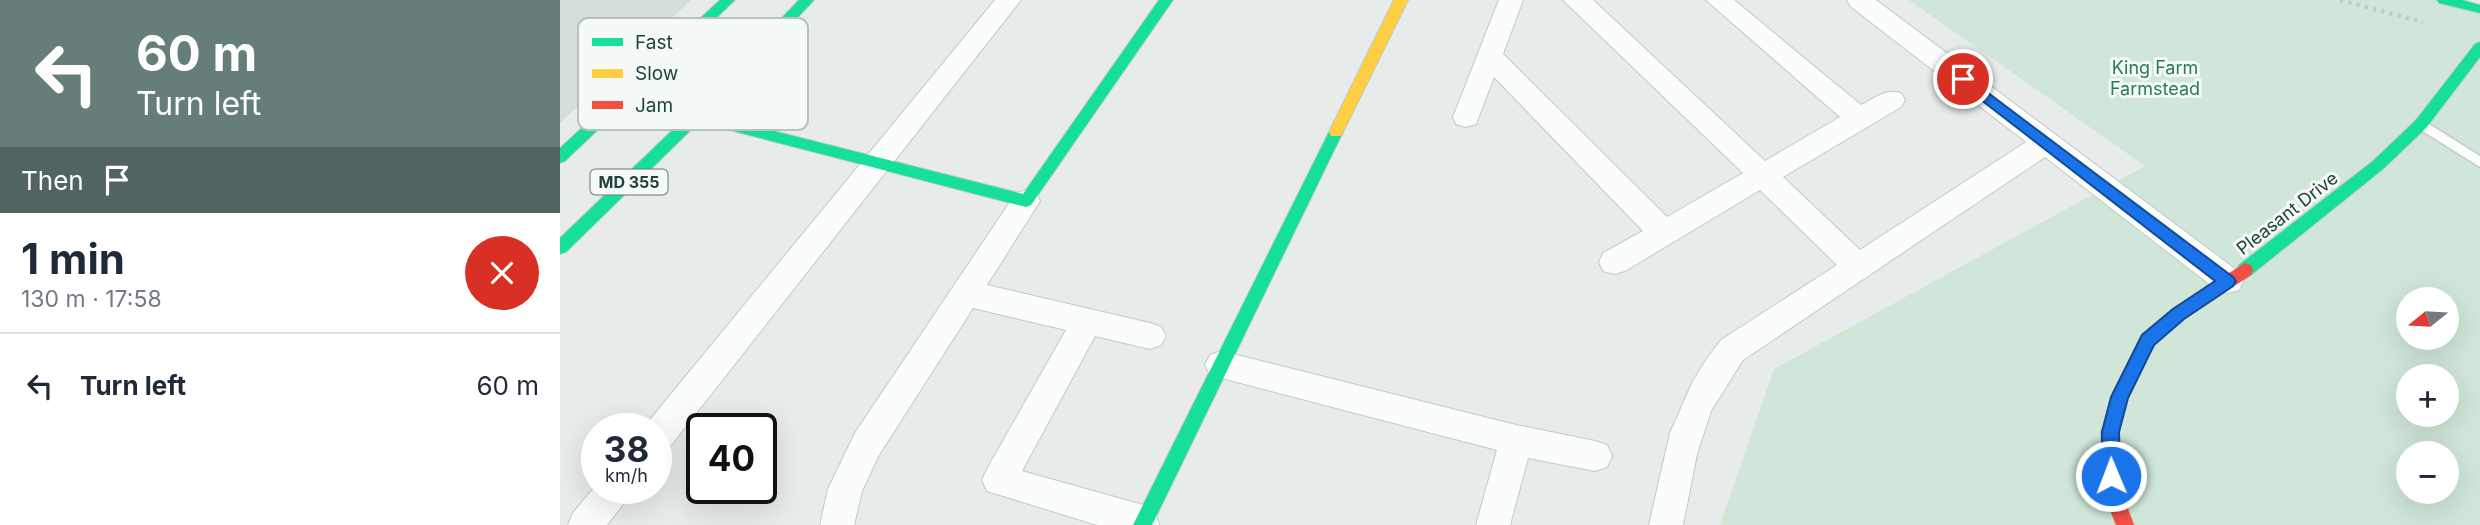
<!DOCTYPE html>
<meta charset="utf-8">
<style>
:root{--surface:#fff;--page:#f2f2f3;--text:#1f2937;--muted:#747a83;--line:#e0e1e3}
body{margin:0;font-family:Inter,sans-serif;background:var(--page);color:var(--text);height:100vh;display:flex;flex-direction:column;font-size:26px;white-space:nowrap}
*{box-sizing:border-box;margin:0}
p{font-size:23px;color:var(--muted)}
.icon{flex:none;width:38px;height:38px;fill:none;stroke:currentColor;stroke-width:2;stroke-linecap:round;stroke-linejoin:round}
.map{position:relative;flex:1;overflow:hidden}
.sheet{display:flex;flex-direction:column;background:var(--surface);width:560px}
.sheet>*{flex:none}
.guide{background:#667e7a;color:#fff;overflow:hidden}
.needle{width:46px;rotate:252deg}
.tools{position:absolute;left:1836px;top:287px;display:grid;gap:14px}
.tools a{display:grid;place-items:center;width:63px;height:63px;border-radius:50%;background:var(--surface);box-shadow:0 7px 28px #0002;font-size:35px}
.speed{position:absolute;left:21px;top:413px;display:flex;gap:14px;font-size:35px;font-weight:700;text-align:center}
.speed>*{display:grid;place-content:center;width:91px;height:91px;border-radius:50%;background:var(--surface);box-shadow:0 7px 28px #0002;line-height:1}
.speed small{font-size:18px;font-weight:400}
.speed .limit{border:4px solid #111;border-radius:10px;background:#fff;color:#111}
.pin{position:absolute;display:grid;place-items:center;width:60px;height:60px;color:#fff;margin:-30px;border:4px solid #fff;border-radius:50%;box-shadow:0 2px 7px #0007}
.me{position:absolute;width:77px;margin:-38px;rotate:359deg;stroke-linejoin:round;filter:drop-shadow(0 0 5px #0008)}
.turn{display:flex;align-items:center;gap:24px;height:147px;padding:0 21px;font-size:32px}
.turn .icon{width:91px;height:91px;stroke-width:2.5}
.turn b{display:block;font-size:49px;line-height:60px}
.then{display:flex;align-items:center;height:66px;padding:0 21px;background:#0003;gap:14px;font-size:26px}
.round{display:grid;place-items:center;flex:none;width:74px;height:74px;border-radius:37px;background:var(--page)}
.summary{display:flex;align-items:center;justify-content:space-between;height:119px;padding:0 21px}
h1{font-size:42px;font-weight:700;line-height:52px}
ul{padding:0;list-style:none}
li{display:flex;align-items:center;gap:21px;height:105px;padding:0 21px;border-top:2px solid var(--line)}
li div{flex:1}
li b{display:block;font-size:26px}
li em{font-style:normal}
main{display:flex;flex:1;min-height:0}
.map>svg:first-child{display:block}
.built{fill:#d4deda}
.green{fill:#cfe6d8;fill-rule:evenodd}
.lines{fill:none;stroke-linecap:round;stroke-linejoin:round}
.lane-casing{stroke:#c4c9c7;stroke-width:3}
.street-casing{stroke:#c4c9c7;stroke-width:2}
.fast-casing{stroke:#c2cac7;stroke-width:2}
.slow-casing{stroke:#c2cac7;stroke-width:2}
.jam-casing{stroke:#c2cac7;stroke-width:2}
.path{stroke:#c2cbca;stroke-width:4.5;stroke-dasharray:3.5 5;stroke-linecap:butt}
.lane{fill:#fbfcfc;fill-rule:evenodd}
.street{fill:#fbfcfc;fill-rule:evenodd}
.fast{fill:#16e098;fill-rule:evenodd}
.slow{fill:#ffcf43;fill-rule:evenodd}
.jam{fill:#f24e42;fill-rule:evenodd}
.route{fill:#1a73e8;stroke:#114b97;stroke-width:2}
.labels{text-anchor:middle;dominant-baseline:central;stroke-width:6;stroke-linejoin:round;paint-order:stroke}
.shield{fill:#f5faf8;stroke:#617975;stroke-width:2}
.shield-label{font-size:16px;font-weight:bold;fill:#21423d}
.park-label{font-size:18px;fill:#277d52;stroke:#f5faf8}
.street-label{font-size:18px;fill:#21423d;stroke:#f5faf8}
.key{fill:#f5faf8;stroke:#b5c3c0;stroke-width:2}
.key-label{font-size:19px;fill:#21423d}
</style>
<main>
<section class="sheet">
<div class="guide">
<div class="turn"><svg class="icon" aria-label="left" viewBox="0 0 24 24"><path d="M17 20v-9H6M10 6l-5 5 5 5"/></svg><div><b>60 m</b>Turn left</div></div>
<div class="then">Then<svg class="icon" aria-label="arrive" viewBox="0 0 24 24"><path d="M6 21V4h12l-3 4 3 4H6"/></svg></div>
</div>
<div class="summary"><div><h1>1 min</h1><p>130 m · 17:58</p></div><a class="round" style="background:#d93025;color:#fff"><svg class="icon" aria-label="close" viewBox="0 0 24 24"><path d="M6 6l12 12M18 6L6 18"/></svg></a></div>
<ul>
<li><svg class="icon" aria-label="left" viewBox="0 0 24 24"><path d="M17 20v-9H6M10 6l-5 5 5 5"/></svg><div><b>Turn left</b></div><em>60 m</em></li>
</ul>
</section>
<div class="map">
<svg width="1920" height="525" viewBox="0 0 1920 525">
<rect width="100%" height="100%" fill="#e7ecea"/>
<path class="built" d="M0 0H131L0 123Z"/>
<path class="green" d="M1349 0H1877L1920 10V525H1160L1214 369 1585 166ZM1848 299H1886V338H1848ZM1848 376H1886V415H1848ZM1848 453H1886V492H1848Z"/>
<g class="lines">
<defs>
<path id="lane" d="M1861 119 1920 156V167L1856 127 1855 124 1856 121Z"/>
<path id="street" d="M435 0H461L108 449 96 453V429L84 427Z
M939 0H963L943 54 1107 217 1183 173 1003 0H1033L1205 161 1280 117 1146 0H1174L1301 105C1315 98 1326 88 1341 93L1345 100 1341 107 1223 177 1300 250 1466 142 1290 6 1287 0H1316L1679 272 1683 281 1679 290 1668 293 1657 290 1485 157 1183 360 1151 411 1137 454 1123 525H1089L1110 433 1133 381 1146 360 1161 340 1277 265 1200 190 1065 271 1054 274 1043 271 1039 262 1043 253 1083 231 934 77 916 124 906 127 896 124 893 117Z
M466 190 476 193 480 201 427 285 590 323 601 327 606 336 601 345 590 349 535 336 462 471 583 505 595 510 599 525H537L427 491 422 480 427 469 506 330 413 308 319 455 302 491 294 525H260L268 489 295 433 456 193Z
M661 351 956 425 1035 441 1047 445 1052 456 1047 467 1035 471 968 458 950 525H916L937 450 650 375 645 365 650 355Z
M37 484V488H72L67 499 47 525H8L13 513Z"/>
<path id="fast" d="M160 0H175L75 95 133 110 239 0H254L147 114 463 194 599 0H613L471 205 466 207 139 122 6 252 0 254V238L124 119 66 103 5 161 0 163V148Z
M1877 0H1902L1920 5V13L1879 3Z
M1920 42V57L1866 128 1823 169 1691 275H1679L1677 270 1679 265 1813 161 1856 120 1915 44Z
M776 127 783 132 592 525H573L769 132Z"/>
<path id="slow" d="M834 0H848L781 136H771L769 132Z"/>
<path id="jam" d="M1685 263 1691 265 1693 270 1691 275 1624 319 1594 345 1567 398 1559 432 1561 491 1574 525H1556L1543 491 1541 432 1553 392 1582 335 1612 309Z"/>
</defs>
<use href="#lane" class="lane-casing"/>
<use href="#street" class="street-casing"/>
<use href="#fast" class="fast-casing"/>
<use href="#slow" class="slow-casing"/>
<use href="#jam" class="jam-casing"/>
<path class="path" d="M1780 0 1863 22"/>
<use href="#lane" class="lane"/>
<use href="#street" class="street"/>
<use href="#fast" class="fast"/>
<use href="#slow" class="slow"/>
<use href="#jam" class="jam"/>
</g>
<path class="route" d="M1403 74 1673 277 1676 281 1673 286 1624 319 1594 345 1568 398 1559 432 1560 476 1557 482 1551 484 1544 482 1542 476V432L1551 397 1582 335 1613 309 1655 281 1398 82 1396 79Z"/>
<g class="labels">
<rect class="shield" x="30.5" y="169.5" width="77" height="25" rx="5"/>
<g class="shield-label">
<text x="69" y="182">MD 355</text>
</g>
<g class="park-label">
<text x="1595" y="67">King Farm<tspan x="1595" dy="21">Farmstead</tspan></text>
</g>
<g class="street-label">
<text transform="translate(1727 213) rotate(-38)">Pleasant Drive</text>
</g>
</g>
<rect x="18" y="18" width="230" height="112" rx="10" class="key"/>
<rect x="32" y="38" width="31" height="8" fill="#16e098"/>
<rect x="32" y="69" width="31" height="9" fill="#ffcf43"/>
<rect x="32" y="101" width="31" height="8" fill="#f24e42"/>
<g class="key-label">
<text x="75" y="49">Fast</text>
<text x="75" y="80">Slow</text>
<text x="75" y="112">Jam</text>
</g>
</svg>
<div class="tools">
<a><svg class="needle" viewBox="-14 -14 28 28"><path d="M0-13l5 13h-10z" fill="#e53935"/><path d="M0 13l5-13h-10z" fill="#747a83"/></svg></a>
<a>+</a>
<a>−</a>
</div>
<div class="speed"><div>38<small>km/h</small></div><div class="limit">40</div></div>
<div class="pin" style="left:1403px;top:79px;background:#d93025"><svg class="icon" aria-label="arrive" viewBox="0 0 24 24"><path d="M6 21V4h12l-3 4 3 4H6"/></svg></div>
<svg class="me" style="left:1551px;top:476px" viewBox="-20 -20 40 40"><circle r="17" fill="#1a73e8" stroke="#fff" stroke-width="3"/><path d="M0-11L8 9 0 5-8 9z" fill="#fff"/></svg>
</div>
</main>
